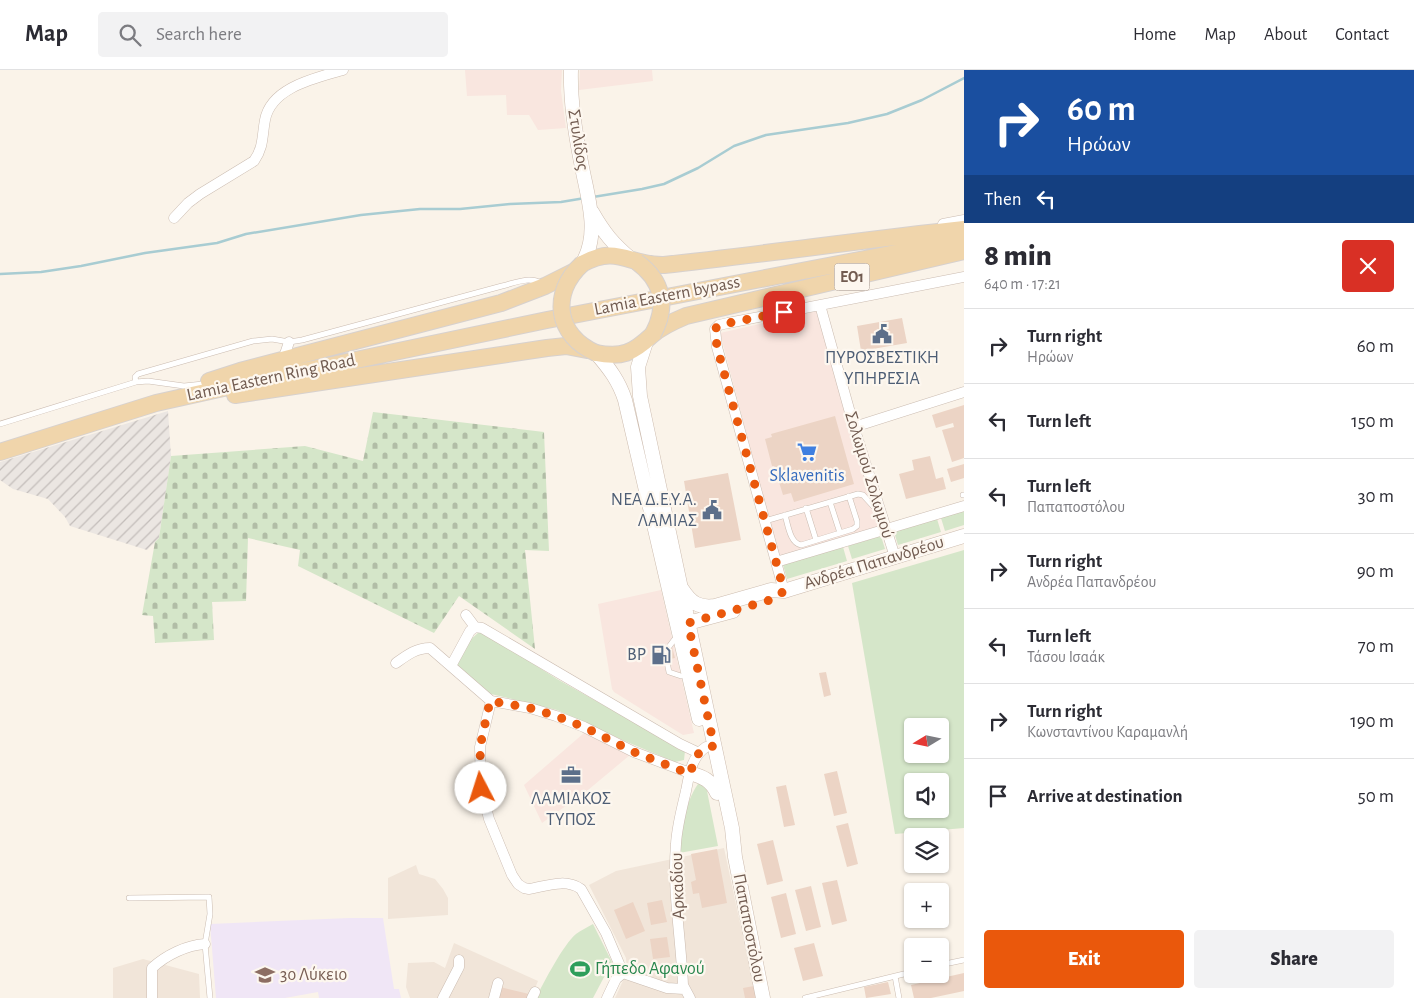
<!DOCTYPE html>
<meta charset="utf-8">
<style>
:root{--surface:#fff;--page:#f2f2f3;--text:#2b2b33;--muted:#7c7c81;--line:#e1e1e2;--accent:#ea580c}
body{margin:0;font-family:"Alegreya Sans",sans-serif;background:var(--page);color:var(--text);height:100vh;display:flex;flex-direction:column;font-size:19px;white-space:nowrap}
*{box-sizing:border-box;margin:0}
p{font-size:16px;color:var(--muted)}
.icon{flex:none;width:28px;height:28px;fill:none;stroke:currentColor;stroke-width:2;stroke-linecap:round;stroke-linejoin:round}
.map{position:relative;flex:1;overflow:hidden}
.details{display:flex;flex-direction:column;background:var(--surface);width:450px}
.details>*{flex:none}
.hud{background:#1a4fa0;color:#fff;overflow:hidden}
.needle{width:32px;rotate:260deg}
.fabs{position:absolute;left:904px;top:648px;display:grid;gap:10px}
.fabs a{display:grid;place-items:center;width:45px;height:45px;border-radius:5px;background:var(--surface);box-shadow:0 1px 4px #0004;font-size:25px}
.pin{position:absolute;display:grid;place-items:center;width:42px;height:42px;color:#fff;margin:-21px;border-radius:10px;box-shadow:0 2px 8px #0006}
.me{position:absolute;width:55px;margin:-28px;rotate:355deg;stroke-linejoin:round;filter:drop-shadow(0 0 4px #0008)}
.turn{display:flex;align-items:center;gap:18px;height:105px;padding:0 20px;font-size:22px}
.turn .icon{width:65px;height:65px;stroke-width:2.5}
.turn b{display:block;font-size:35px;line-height:42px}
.then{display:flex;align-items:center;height:48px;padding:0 20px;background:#0003;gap:10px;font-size:19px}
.round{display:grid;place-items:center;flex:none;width:52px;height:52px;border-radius:5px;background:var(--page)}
.headline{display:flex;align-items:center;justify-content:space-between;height:85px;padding:0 20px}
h1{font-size:30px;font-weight:800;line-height:38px}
.cta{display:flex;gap:10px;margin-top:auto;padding:10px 20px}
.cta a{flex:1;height:58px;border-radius:5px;background:var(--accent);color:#fff;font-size:20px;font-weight:800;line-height:58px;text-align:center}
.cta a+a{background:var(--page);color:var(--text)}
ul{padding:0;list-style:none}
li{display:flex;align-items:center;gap:15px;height:75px;padding:0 20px;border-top:1px solid var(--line)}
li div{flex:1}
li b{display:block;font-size:19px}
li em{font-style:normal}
header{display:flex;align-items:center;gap:30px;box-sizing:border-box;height:70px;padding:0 25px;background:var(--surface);border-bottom:1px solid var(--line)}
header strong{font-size:24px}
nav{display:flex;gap:28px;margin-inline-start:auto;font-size:18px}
.search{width:350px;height:45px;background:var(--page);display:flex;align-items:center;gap:12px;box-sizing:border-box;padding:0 18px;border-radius:5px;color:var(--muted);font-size:19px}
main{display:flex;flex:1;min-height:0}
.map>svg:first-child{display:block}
.residential{fill:#f1e5d9}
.commercial{fill:#f9e6df}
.industrial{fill:url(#industrial-furrows)}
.education{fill:#f0e6f6}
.green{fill:#d5e6c9;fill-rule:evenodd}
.cemetery{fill:url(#cemetery-stones)}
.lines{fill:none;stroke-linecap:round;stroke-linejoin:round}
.stream{stroke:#a8ccd2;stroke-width:2.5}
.building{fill:#ecd4c5}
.lane-casing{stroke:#cbbcb1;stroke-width:6}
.street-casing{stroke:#cbbcb1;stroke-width:11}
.secondary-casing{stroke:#cdbcaf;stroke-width:15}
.primary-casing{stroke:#d7d1ce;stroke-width:18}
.lane{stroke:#fff;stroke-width:5}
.street{stroke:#fff;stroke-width:10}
.secondary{stroke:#fff;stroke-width:14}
.primary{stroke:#f0d5ab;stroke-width:16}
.primary-bridge-casing{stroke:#d7d1ce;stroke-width:18;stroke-linecap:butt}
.primary-bridge{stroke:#f0d5ab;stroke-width:16}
.route{stroke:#ea580c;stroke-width:9;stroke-dasharray:0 16.2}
.labels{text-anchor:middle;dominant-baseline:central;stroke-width:4.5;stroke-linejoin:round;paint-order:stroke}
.shield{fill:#fdf7ef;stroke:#9b8a80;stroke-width:1}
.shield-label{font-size:16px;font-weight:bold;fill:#715b50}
.street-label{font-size:18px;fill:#715b50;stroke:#fdf7ef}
.service-label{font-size:18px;fill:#4e5e75;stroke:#fdf7ef}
.shop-label{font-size:18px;fill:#366cbe;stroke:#fdf7ef}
.leisure-label{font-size:18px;fill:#27864d;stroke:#fdf7ef;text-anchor:start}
.education-label{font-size:18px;fill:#785e54;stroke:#fdf7ef;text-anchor:start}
</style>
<header>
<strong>Map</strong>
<div class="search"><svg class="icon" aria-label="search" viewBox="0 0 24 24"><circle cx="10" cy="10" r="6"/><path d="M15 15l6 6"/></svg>Search here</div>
<nav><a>Home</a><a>Map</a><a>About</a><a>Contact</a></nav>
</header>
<main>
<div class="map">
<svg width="964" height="928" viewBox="0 0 964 928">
<defs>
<pattern id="industrial-furrows" width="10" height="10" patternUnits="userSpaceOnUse" patternTransform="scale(1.25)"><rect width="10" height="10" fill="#ebe6e2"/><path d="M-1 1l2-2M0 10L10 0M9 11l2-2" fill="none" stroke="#c3bdba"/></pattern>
<pattern id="cemetery-stones" width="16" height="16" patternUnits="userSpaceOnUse" patternTransform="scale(1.25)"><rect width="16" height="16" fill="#d5e6c9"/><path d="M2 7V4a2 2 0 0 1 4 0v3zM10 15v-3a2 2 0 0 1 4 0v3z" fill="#b1bda6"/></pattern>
</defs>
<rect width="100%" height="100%" fill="#faf3e9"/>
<path class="residential" d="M724 778 756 928H615L627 902 626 888 589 815 616 801Z
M416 795 419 804 435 809 443 819 448 828V845L388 849V808Z
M454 873 538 911 531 928H410L406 917 408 893 434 892 445 898Z
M143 889 199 904 200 928H113V898Z"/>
<path class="commercial" d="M465 0H562L561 21 566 58 538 60 529 45H507L506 25 467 26Z
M580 0H652L653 11 579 20Z
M817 241 879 459 779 488 720 263Z
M661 520 694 663 683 665 614 622 612 619 598 534Z
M584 663 630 685 588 720 542 753 524 715Z"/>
<path class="industrial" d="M168 341 171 386 159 468 147 480 70 456 65 447 48 429 13 419 0 410V392Z"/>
<path class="education" d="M349 848H383L394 919H399L401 928H319L318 922 285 928H216L210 854Z"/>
<path class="green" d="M964 441V455L945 461 941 448Z
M937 449 941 462 898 475 894 462Z
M881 466 885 479 852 489 848 476Z
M843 477 847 491 787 509 783 495Z
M964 480V758L895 764 852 513ZM912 656H940V684H912ZM912 711H940V739H912Z
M479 562 507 577 557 609 685 681 684 690 675 692 627 672 557 640 491 624 476 613 456 595 468 572Z
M703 713 706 716 718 776 679 783C683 759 684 734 698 714Z
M593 854 612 892 593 928H536C544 912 563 875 576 864 581 860 588 857 593 854Z"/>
<path class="cemetery" d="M373 342 544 362 549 481 525 480 535 579 459 526 434 563 298 496 300 480 248 468 246 531 212 532 214 570 155 573 153 546 142 545 155 472 159 468 171 386 305 376 363 391Z"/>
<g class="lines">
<path class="stream" d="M593 127 642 119 664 114 698 98 734 76 766 65 848 53 887 44 922 30 964 8
M0 204 41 202 81 196 145 183 217 173 246 164 361 145 420 139H460L510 134 561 132 585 128"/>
</g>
<path class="building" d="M902 248 907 273 861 281 857 256Z
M964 335V388L952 392 942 360 954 357 953 353 936 358 932 345Z
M835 346 854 414 794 432 791 423 783 425 774 396H772L765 369 772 367 771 364Z
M930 386 936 409 943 407 946 419 906 429 899 404 914 400 912 390Z
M964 394V408L951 412 947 399Z
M728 403 741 470 695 478 684 411Z
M672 577 675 588 654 592 652 582Z
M826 602 831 625 824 627 819 603Z
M837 701 847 743 834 746 824 704Z
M786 715 795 755 784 757 776 717Z
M848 753 858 794 847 797 836 756Z
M773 770 783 811 767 815 757 774Z
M717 779 727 833 702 838 699 823 693 824 691 812 696 810 691 784Z
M837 810 847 851 832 855 822 813Z
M811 816 821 857 806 861 795 820Z
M786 823 796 864 781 868 771 827Z
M662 830 667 852 651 855 647 833Z
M633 832 645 861 626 869 614 840Z
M667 867 670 887 653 889 650 869Z
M814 873 823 906 803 911 794 878Z
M964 903V921L931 928H914L911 915Z
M888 912 891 924 866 928 864 917Z
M754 916 756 928H745L743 918Z
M500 917 529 924 528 928H497Z"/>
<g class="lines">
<defs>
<path id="lane" d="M136 312 135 307 138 304 253 271 272 269 289 272 302 270 502 216C515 213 529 206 541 213
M0 354 136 312 148 311 184 316 203 314
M963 425H964
M830 432 840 463
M806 438 816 470
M785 445C788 455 790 473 801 475L853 459 857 456V451L849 426
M765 451 858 424 863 425 873 436H879
M674 570 665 582 669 602 681 606
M129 828 209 827 210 844 205 874 210 928
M940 895 964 890
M895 906 899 928
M805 928 912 902"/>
<path id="street" d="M174 148 188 133 200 124 254 91C264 77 262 65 265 50 271 17 316 8 343 0
M943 154 964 150
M820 235 854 357 895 487
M283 290 289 272
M854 357 964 322
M776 492 964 436
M784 521 717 277 715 259 719 255 728 253 964 207
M466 545 475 557
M396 593C407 585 416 578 430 578L491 631 530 638 556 646 584 657 634 682 690 703
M451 596 470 561 475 557 482 558 680 674 699 683
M491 631 480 677 481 718 489 749 512 805 518 814 524 818 529 819C547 816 565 808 581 819L606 863 623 903
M152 928V898C166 885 187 875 205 874
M443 928 459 897V890
M494 928 498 913
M532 928 535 922
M607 928 616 909 623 903 667 918 684 919
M690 928 683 915C681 868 672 820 676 774 677 756 682 738 686 721 689 706 691 687 706 677"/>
<path id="secondary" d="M571 0C570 31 575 62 581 92 587 126 601 163 582 194
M592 142C604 163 613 174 631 189
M646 272 638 297 640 326 732 758 735 787 763 928
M596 283C609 298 619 311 625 330L699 649
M682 519C691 533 699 538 715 536L771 520 784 521 964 466
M681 552 688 553 733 541
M690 703C703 707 711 710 717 723"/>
<path id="primary" d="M582 194C618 174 629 196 664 195 764 184 864 170 964 159
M596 283C622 288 633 283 652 265 661 257 674 251 686 246L964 181
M209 311 240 301 501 233 545 216 575 201
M235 325 547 278 566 276 587 280
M0 382 156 333 246 313 547 250 964 170"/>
</defs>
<use href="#lane" class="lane-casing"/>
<use href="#street" class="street-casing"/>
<use href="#secondary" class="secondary-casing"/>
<use href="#primary" class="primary-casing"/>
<use href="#lane" class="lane"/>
<use href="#street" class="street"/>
<use href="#secondary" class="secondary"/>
<use href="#primary" class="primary"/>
<defs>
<path id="primary-bridge" d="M637 192C663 211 668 236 653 264
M582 194C550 223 556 266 596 283"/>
</defs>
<use href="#primary-bridge" class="primary-bridge-casing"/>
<use href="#primary-bridge" class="primary-bridge"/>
</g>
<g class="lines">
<path class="route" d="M481 718 480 677 490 631 530 638 556 646 584 657 634 682 690 704C695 688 697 679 714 676L688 553 774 529 784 521 717 277 715 259 719 255 784 242"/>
</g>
<defs>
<symbol id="civic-bare" viewBox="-9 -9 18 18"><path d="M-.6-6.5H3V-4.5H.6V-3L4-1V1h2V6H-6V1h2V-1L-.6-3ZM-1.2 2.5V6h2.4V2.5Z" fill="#5c6f8a" stroke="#fdf7ef" stroke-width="2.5" paint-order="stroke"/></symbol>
<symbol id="supermarket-bare" viewBox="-9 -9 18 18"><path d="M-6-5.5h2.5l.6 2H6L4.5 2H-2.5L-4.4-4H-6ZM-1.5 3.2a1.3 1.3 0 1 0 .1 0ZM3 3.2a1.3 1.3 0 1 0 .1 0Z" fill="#3f7fe0" stroke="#fdf7ef" stroke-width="2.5" paint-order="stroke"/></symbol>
<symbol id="fuel-bare" viewBox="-9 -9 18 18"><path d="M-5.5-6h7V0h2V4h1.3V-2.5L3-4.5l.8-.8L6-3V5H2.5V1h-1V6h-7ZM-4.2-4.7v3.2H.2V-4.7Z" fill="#5c6f8a" stroke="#fdf7ef" stroke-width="2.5" paint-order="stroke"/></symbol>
<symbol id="office-bare" viewBox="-9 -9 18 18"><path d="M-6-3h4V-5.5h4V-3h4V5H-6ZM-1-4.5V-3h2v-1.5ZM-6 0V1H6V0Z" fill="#5c6f8a" stroke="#fdf7ef" stroke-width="2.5" paint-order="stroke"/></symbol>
<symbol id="stadium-bare" viewBox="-9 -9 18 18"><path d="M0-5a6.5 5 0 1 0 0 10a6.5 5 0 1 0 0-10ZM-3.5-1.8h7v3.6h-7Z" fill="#2e9e5b" stroke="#fdf7ef" stroke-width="2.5" paint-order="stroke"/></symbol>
<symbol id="school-bare" viewBox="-9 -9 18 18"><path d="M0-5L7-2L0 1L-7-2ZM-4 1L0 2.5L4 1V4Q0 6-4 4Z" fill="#8d6e63" stroke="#fdf7ef" stroke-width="2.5" paint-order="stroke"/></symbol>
</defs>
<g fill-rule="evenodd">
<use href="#civic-bare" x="868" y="250" width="28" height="28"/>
<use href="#supermarket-bare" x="793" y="368" width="28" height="28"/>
<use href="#civic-bare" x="698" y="426" width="28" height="28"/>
<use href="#fuel-bare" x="647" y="571" width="28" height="28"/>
<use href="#office-bare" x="557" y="691" width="28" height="28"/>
<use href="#stadium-bare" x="566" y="885" width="28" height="28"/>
<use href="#school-bare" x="251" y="891" width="28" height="28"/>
</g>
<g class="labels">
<rect class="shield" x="834.5" y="193.5" width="35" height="27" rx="4"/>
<g class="shield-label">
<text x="852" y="207">ΕΟ1</text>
</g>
<g class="street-label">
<text transform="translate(578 70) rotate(81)">Στυλίδος</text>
<text transform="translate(667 226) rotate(-11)">Lamia Eastern bypass</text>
<text transform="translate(271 308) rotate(-12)">Lamia Eastern Ring Road</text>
<text transform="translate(869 405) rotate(73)">Σολωμού Σολωμού</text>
<text transform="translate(874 493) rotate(-17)">Ανδρέα Παπανδρέου</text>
<text transform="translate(678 816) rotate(-92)">Αρκαδίου</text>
<text transform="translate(749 858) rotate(79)">Παπαποστόλου</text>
</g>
<g class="service-label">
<text x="882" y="288">ΠΥΡΟΣΒΕΣΤΙΚΗ<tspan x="882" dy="21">ΥΠΗΡΕΣΙΑ</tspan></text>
<text x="697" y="430" text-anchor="end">ΝΕΑ Δ.Ε.Υ.Α.<tspan x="697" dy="21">ΛΑΜΙΑΣ</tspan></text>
<text x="646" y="585" text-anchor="end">BP</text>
<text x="571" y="729">ΛΑΜΙΑΚΟΣ<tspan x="571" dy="21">ΤΥΠΟΣ</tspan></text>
</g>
<g class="shop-label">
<text x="807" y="406">Sklavenitis</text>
</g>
<g class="leisure-label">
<text x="595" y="899">Γήπεδο Αφανού</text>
</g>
<g class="education-label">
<text x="280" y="905">3ο Λύκειο</text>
</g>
</g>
</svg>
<div class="fabs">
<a><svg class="needle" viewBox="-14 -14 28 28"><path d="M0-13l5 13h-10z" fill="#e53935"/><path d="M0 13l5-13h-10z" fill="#7c7c81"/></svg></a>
<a><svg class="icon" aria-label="sound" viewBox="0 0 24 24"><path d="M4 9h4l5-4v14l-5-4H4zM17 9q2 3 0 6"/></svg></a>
<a><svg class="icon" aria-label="layers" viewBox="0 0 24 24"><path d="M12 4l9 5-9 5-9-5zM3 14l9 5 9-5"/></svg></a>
<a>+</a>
<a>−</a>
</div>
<div class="pin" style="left:784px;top:242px;background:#d93025"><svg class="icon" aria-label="arrive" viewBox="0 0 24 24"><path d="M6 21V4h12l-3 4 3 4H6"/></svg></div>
<svg class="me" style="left:481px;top:718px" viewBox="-20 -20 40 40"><circle r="19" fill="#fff"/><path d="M0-13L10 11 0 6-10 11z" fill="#ea580c"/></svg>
</div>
<section class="details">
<div class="hud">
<div class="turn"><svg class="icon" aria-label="right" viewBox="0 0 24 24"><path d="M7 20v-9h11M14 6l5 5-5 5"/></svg><div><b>60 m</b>Ηρώων</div></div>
<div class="then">Then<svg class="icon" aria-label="left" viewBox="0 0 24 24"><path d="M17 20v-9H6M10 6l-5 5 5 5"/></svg></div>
</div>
<div class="headline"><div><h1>8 min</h1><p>640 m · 17:21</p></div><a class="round" style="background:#d93025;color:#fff"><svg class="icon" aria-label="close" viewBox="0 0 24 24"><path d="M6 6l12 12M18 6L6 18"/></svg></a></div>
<ul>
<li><svg class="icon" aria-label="right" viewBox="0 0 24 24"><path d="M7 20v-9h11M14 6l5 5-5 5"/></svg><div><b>Turn right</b><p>Ηρώων</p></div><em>60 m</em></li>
<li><svg class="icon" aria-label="left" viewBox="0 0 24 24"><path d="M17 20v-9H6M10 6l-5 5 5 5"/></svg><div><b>Turn left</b></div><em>150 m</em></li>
<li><svg class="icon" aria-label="left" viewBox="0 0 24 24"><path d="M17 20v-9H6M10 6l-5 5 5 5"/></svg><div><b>Turn left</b><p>Παπαποστόλου</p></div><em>30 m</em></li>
<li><svg class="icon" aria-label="right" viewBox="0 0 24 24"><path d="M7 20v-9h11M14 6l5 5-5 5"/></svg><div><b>Turn right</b><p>Ανδρέα Παπανδρέου</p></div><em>90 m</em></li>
<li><svg class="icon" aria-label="left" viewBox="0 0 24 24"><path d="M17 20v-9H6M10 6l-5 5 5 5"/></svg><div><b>Turn left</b><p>Τάσου Ισαάκ</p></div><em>70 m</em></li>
<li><svg class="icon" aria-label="right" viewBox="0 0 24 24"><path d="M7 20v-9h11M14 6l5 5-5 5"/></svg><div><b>Turn right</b><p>Κωνσταντίνου Καραμανλή</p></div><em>190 m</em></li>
<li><svg class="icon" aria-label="arrive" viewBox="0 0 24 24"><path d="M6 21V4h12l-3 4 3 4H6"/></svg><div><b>Arrive at destination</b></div><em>50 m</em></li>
</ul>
<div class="cta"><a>Exit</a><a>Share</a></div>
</section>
</main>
